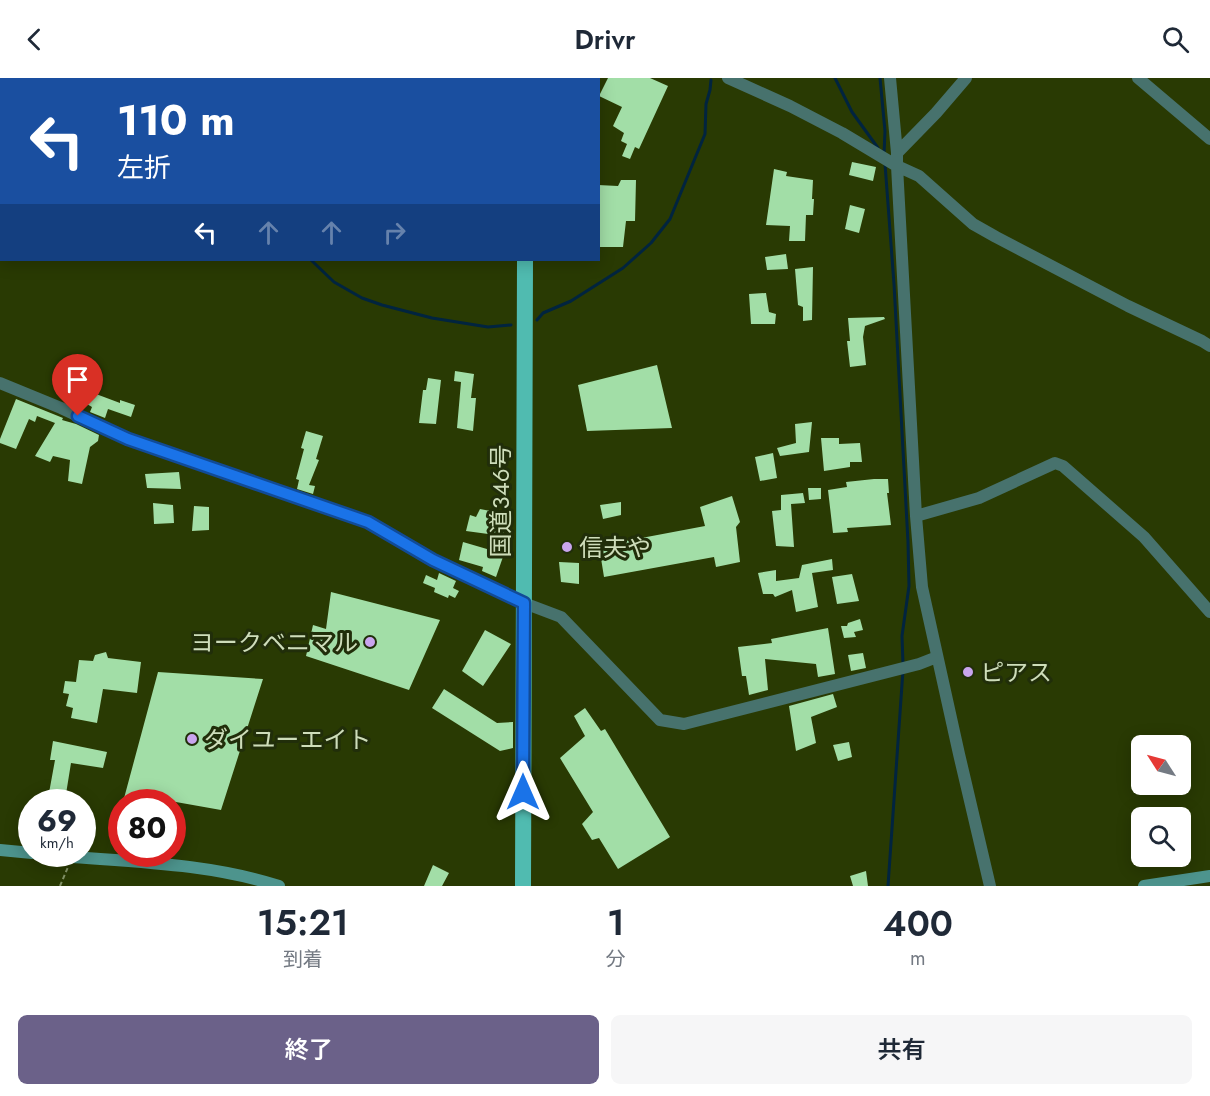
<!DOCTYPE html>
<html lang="ja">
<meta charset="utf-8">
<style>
:root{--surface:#fff;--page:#f6f6f7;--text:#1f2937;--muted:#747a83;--accent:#6b6189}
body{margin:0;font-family:Jost,"Noto Sans JP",sans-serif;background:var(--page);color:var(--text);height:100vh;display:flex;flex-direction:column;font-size:22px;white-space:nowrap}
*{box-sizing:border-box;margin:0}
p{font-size:20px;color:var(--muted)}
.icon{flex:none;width:33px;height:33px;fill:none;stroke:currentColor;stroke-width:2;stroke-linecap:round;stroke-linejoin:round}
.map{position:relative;height:808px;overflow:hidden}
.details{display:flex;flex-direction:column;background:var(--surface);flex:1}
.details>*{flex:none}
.hud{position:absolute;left:0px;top:0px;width:600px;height:183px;box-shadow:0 3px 15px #0003;background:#1a4fa0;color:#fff;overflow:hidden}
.needle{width:39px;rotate:306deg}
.buttons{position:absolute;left:1131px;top:657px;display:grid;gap:12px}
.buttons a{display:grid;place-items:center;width:60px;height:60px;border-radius:9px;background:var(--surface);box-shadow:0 3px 15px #0003;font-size:30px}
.speed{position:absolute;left:18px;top:711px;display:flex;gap:12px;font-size:30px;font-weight:700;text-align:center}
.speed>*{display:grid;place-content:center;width:78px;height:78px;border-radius:50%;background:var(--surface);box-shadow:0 3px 15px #0003;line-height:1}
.speed small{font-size:15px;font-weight:400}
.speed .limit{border:9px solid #d22;background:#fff;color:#111}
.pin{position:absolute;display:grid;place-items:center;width:51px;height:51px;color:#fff;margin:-62px -26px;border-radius:50% 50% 50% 0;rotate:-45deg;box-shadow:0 0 6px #0007}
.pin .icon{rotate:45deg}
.me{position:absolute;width:66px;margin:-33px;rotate:0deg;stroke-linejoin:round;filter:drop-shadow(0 0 4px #0008)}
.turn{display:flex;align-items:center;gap:21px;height:126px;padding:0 18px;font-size:27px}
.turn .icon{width:78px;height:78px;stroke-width:2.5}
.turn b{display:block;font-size:42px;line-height:51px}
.lanes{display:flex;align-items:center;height:57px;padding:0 18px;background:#0003;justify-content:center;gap:30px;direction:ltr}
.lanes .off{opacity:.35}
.eta{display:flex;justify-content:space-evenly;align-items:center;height:102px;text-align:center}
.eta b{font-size:36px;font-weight:600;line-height:42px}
.primary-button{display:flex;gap:12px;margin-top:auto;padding:12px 18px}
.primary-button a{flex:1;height:69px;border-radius:9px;background:var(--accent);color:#fff;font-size:24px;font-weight:600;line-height:69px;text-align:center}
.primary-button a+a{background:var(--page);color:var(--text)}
header{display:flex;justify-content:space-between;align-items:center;height:78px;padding:0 18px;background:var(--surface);font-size:27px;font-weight:600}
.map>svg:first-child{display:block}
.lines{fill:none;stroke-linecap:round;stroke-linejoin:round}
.stream{stroke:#01243f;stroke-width:3}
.building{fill:#a2dea7}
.path{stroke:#839367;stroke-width:2;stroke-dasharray:4.5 3;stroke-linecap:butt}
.minor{stroke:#47726d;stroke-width:12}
.secondary{stroke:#4d948d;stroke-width:12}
.trunk{stroke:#50bbb0;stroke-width:16}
.route-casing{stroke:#114b97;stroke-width:15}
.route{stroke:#1a73e8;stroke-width:10}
.poi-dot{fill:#c9a5ee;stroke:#212e0a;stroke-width:2}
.labels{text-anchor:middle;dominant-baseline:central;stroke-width:6;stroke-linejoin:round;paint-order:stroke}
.street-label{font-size:24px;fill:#ceddba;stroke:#212e0a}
.poi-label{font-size:24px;fill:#ceddba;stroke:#212e0a;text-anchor:start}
</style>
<header><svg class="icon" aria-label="back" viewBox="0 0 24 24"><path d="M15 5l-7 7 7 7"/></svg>Drivr<svg class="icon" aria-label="search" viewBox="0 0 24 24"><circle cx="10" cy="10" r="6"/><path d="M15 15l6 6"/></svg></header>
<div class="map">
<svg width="1210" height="808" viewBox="0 0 1210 808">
<rect width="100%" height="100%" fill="#293a03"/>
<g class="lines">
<path class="stream" d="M835 0 852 34 878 70
M880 0 885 53 884 76
M885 86 894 206 908 464 909 508 902 558 903 586
M311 182 334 204 362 220 382 227 432 240 488 249 511 247
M537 242 543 235 571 223 623 190 651 165 670 141 705 56 706 26 710 12 711 2
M888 808 903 592"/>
</g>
<path class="building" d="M608 0H650L668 8 639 71 635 69 630 81 622 78 627 66 621 63 624 55 613 48 622 29 599 18Z
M852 84 876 89 873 103 849 97Z
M774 91 787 94 786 98 813 102 812 121H814L813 137H806L805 163H789L790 148 766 147Z
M621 102H636L635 143H626L623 169H598V107L618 108Z
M850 127 865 131 859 155 845 151Z
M786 176 788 191 767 192 765 179Z
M813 189 812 242 803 243V229L798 227 795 191Z
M766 215 769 234 776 236 775 246H751L749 216Z
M884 239 885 241 865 248 863 259 866 287 850 289 847 263H850L848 240Z
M657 287 672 350 587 353 578 307Z
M455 293 474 296 471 320H476L473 353 457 350 461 304 454 303Z
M428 300 441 302 436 346 419 345 423 312H426Z
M83 314 96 319V316L120 325V322L135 327 131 339 108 331 105 340 90 334 92 329 80 322Z
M16 321 63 340 62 342 76 346 99 357 98 363 90 369 82 406 68 403 70 382 53 378 50 384 35 378 55 345 37 338 35 344 29 341 16 371 0 365V361Z
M812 344 809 374 780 378 777 370 796 365 795 346Z
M306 353 323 358 316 381 319 382 309 407 315 408 313 416 297 411 299 402 296 401 304 371 301 370Z
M821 360H839V366L860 365 862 384H850V389L824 393Z
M773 375 777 400 760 403 755 379Z
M179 394 181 411 147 410 145 396Z
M874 401H888L889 415H887L891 447 847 450 848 454 833 455 828 412 847 409 846 404Z
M808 410H821V421L809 422Z
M803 415 805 425 791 426 794 469 776 468 772 433 781 432V417Z
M732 418 740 444 736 449 740 484 716 489 714 479 604 499 599 468 705 448 700 429Z
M621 424V437L603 441 600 427Z
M153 425 173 427 174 445 154 446Z
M194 428 209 429V452L192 453Z
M480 431 506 436 503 458 466 453 470 437 476 439Z
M463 464 504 476 496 499 482 493 483 489 459 482Z
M832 481 833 492 812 495 818 529 796 534 792 512 775 519 773 516H763L758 495 776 492V503L799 500 802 487Z
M559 484 579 485V506L561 504Z
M439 495 456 503 453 510 459 513 455 520 449 517 448 520 434 514 435 510 423 505 426 497 437 502Z
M852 496 859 523 837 526 832 499Z
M331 514 440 542 409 612 306 578 313 547 326 551Z
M860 541 863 552 854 554 856 559 844 560 841 548H847L848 545Z
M828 550 835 596 818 599 816 586 765 581 768 612 749 617 746 598H742L738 569 772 565 771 561Z
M485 552 511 566 483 608 462 593Z
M106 574 108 580 141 584 137 615 103 611 97 645 71 640 73 630 66 628 69 616 63 615 65 603 76 604 79 582 93 583 95 577Z
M863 575 866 590 851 593 848 577Z
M158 594 263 601 221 732 159 721 158 724H123Z
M444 611 497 645 513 644V670L500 673 432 630Z
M833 616 837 629 811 639 816 665 796 673 789 628Z
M585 630 601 653 605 651 670 759 618 791 599 760 592 762 582 746 593 734 560 680 585 658 574 638Z
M53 663 107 674 103 690 71 685 66 716 49 715 55 682H50Z
M849 664 852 679 838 683 833 667Z
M433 787 449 795 442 808H424Z
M866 793 868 808H853L850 798Z"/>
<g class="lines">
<path class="path" d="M60 808 68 789"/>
<path class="minor" d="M258 0 260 2
M728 0 790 28 842 55 897 88 919 98 973 146 996 159 1128 228 1202 263 1210 268
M890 0 897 75V88L916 438 922 509 959 676 990 808
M1138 0 1210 61
M897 75 936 35 966 0
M0 305 61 330 128 361 368 444 433 482 524 525 561 539 660 642 684 646 919 586 937 579
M916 438 979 420 1055 385 1063 388 1144 459 1210 534"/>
<path class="secondary" d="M0 772 32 775
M37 776C117 784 202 783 279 808
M1144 808 1210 798"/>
<path class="trunk" d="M525 0V2
M523 808 525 182"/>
</g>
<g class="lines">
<defs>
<path id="route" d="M78 338 128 361 368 444 433 482 524 525 523 714"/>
</defs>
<use href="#route" class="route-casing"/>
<use href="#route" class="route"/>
</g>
<g class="poi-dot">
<circle cx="567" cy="469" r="6"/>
<circle cx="370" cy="564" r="6"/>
<circle cx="968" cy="594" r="6"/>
<circle cx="192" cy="661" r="6"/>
</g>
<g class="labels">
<g class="street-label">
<text transform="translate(500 423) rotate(-90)">国道346号</text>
</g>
<g class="poi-label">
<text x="579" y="469">信夫や</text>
<text x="358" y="564" text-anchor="end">ヨークベニマル</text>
<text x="980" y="594">ピアス</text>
<text x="204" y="661">ダイユーエイト</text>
</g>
</g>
</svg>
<div class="buttons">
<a><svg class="needle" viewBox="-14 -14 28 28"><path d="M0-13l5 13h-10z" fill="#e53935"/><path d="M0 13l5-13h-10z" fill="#747a83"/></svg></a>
<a><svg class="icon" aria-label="search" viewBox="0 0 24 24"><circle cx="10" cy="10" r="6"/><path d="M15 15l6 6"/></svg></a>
</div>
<div class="speed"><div>69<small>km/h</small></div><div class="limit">80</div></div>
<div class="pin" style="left:78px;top:338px;background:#d93025"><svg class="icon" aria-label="arrive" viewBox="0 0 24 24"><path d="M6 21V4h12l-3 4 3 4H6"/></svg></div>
<svg class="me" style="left:523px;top:714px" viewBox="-20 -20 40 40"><path d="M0-17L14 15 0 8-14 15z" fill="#1a73e8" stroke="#fff" stroke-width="4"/></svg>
<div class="hud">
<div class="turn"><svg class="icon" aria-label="left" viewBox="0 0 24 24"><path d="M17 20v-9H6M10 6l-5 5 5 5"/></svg><div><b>110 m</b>左折</div></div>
<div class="lanes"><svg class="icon" aria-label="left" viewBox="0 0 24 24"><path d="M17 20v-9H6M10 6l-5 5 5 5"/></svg><svg class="icon off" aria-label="ahead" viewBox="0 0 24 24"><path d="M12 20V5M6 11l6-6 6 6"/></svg><svg class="icon off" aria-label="ahead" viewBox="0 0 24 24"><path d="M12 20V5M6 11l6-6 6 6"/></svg><svg class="icon off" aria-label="right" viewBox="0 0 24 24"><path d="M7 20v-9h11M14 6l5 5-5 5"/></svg></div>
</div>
</div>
<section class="details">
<div class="eta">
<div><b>15:21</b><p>到着</p></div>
<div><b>1</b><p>分</p></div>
<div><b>400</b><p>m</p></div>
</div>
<div class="primary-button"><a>終了</a><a>共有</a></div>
</section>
